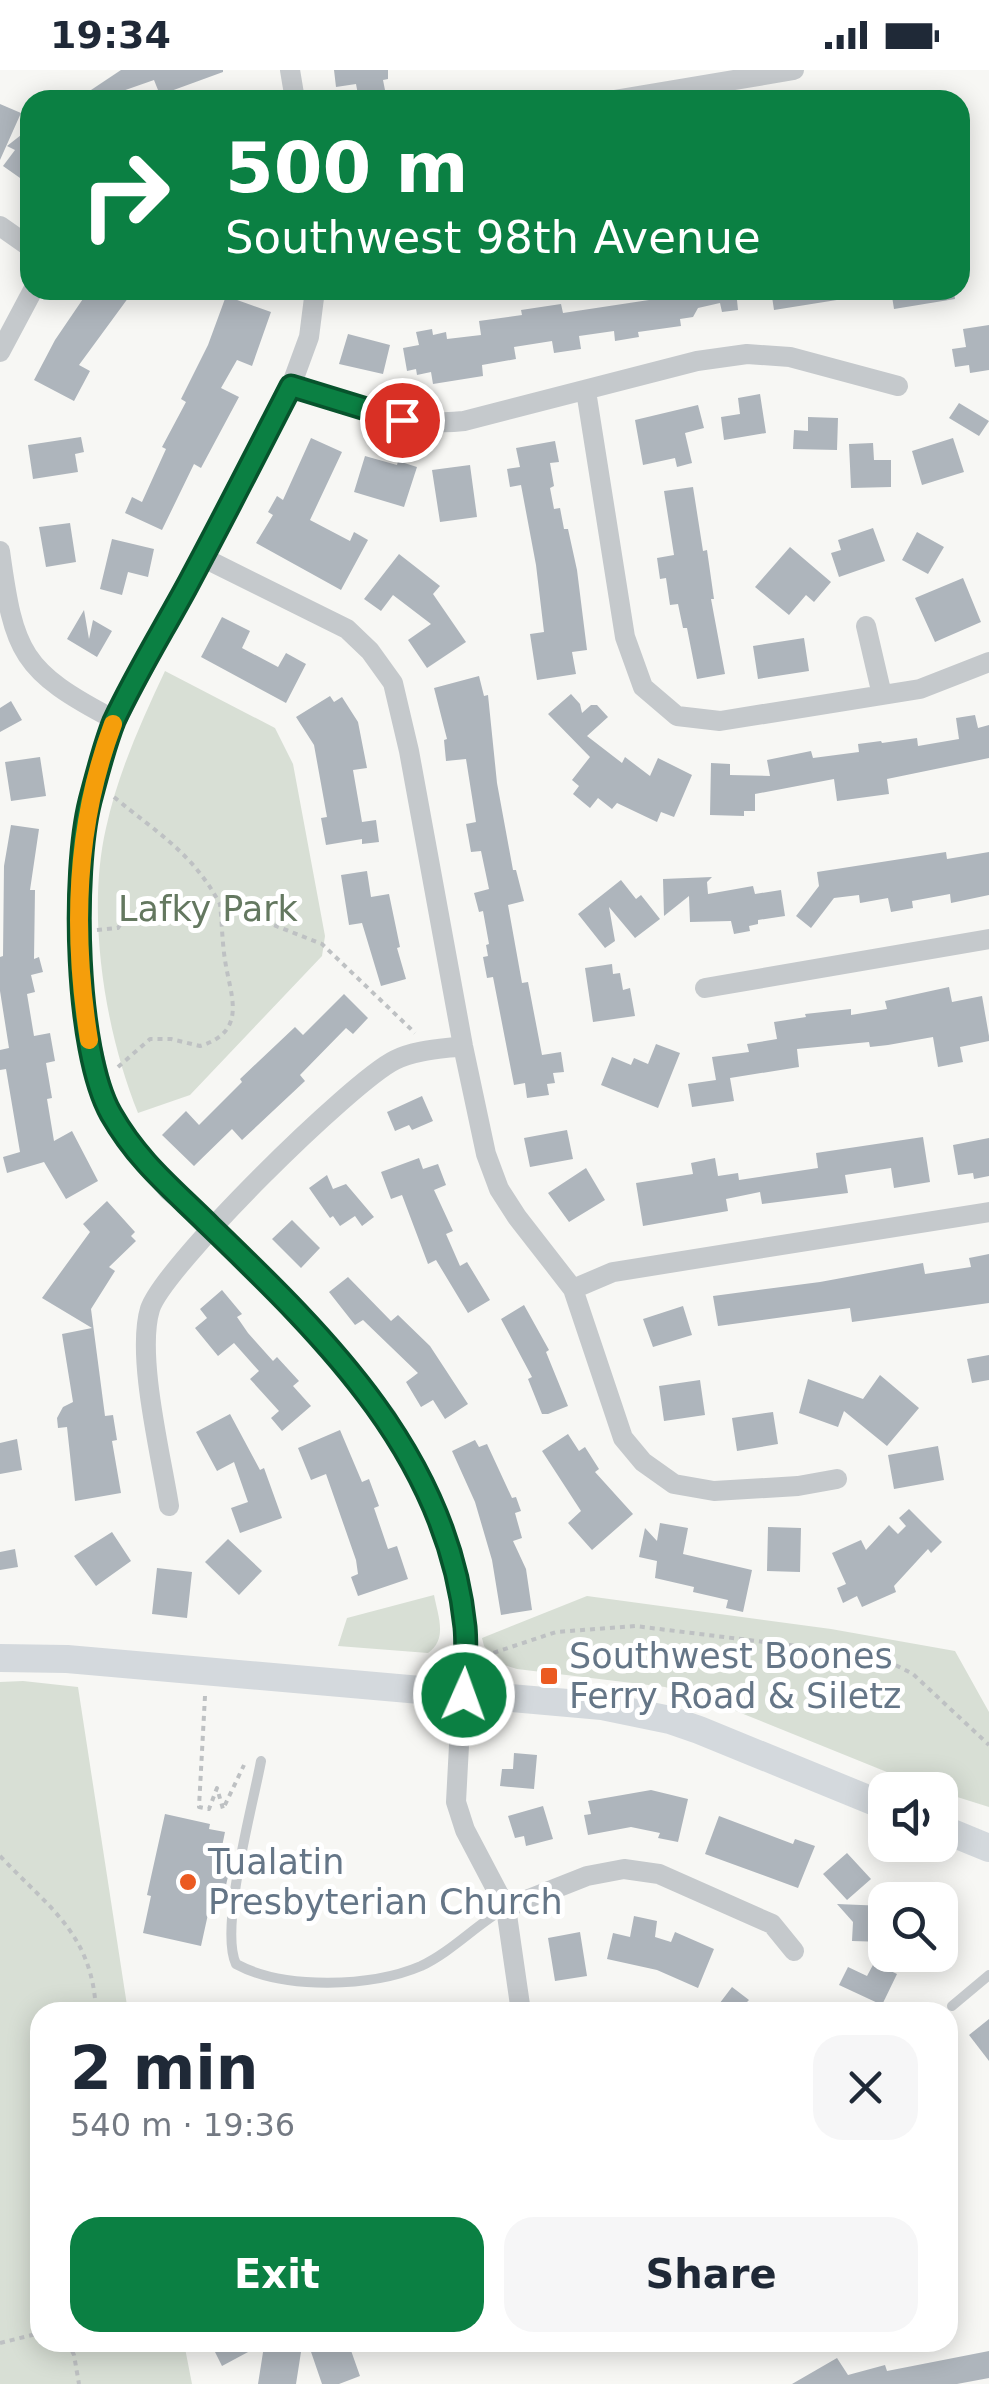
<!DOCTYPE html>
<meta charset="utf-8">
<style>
:root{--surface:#fff;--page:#f6f6f7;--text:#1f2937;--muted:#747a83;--accent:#0b8043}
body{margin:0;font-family:"DejaVu Sans",sans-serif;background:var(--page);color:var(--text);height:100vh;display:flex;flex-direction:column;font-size:38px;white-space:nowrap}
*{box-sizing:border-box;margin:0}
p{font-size:32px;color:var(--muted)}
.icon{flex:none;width:55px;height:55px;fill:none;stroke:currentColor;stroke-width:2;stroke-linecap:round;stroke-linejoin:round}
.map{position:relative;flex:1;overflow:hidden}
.sheet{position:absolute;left:30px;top:1932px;width:928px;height:350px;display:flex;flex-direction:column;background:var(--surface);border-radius:30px;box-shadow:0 5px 25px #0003}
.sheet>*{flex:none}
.top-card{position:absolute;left:20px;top:20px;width:950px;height:210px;border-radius:30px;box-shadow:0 5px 25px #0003;background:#0b8043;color:#fff;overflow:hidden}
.buttons{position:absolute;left:868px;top:1702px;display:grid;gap:20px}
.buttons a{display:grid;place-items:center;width:90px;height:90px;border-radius:20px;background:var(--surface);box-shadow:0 5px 25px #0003;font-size:50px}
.pin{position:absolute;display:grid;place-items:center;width:85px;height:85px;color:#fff;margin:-42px;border:5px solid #fff;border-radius:50%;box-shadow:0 2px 10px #0007}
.me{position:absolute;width:110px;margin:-55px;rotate:2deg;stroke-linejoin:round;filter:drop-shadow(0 0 8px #0008)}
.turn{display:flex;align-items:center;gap:35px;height:210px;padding:0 40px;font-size:45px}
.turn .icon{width:130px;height:130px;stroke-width:2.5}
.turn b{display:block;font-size:70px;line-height:85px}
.round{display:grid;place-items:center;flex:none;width:105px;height:105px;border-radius:30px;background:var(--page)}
.summary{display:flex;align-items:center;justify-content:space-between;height:170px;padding:0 40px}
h1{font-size:60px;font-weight:600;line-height:75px}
.primary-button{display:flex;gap:20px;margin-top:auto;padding:20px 40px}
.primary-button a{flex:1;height:115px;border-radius:30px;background:var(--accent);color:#fff;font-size:40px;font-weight:600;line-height:115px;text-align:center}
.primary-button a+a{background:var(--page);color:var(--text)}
.status{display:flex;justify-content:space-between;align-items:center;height:70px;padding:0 50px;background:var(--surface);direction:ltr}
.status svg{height:28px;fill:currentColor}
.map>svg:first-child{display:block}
.green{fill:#d8dfd5}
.building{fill:#aeb5bc}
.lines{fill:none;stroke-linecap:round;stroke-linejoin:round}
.path{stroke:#bec1c3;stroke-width:4;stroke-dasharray:5 5;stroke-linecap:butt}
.lane{stroke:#c5c9cc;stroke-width:10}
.street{stroke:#c5c9cc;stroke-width:20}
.secondary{stroke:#d4d9dd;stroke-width:28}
.route-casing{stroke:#07532c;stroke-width:25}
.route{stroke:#0b8043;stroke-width:18}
.slow{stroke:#f59e0b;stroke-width:18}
.poi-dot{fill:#eb5a21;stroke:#fff;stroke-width:4}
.labels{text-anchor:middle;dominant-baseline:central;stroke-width:10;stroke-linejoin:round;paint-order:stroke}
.park-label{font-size:35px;fill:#647860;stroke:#fff}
.poi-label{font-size:35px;fill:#657687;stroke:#fff;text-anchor:start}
</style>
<div class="status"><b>19:34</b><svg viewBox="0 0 49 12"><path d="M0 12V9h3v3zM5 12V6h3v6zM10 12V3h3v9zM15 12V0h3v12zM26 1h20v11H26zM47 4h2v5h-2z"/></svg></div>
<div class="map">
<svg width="989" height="2314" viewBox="0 0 989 2314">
<rect width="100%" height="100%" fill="#f7f7f4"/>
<path class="green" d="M165 601 275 658 293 694 325 866 322 886 190 1025 138 1043C105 961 86 845 106 758 118 703 141 652 165 601Z
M434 1525C438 1546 448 1569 428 1583L338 1576 347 1548Z
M587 1526 831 1559 955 1581 989 1642V1737L919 1715 726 1637 665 1617 517 1599 498 1593 484 1576 482 1568Z
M23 1611 78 1617 128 1942H40V2272L184 2273 192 2314H0V1612Z"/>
<path class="building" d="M121 0H223V2L160 25 154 10 114 24 118 30H76Z
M334 0H388V9L383 10 387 30H359L356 14 336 17Z
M0 34 21 43 0 90Z
M30 58V115L3 96 15 80 7 76Z
M89 220H134L79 295 90 301 74 331 34 310 55 270Z
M647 220H749L750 227 737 230 738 240 722 242 720 233 698 238 693 247 680 249 681 256 638 262 639 267 615 271 614 261 579 266 581 279 554 283 552 271 514 277 516 289 482 295 483 306 433 314 431 302 417 305 416 299 407 301 403 278 419 275 416 262 432 259 433 265 446 262 447 269 481 265 479 251 522 245 521 240 561 234 563 243 649 230Z
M771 220H843V229L774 240Z
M891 220H954L955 229 894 239Z
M226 226 271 242 252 296 237 290 221 318 239 327 201 398 194 394 162 460 125 443 132 427 142 432 166 379 162 377 186 332 181 329 208 275Z
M989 255V300L970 303 969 295 955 297 952 279 966 277 963 259Z
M348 264 390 275 383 304 339 294Z
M760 324 766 363 724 370 721 347 740 344 738 328Z
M959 333 989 351 979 366 949 348Z
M698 335 704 358 685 363 692 393 677 397 675 388 643 395 635 350Z
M808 347 838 348 837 380 793 379 794 360 808 361Z
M81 367 84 382 75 384 78 402 33 409 28 375Z
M311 368 342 382 310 450 350 471 354 462 368 470 341 520 256 473 273 445 268 442 277 426 283 430Z
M953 368 964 402 922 415 912 381Z
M555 371 559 392 550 393 554 416 550 418 554 439 560 438 564 459H568L577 500 587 580 572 582 576 604 537 610 530 564 544 562 536 495 521 415 510 417 507 399 520 397 516 378Z
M873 373 874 390H891V417L851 418 849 374Z
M365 386 397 395 398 391 417 397 404 437 354 422Z
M470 395 477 447 440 452 432 400Z
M693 417 703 481 707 480 714 529H711L725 604 697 609 687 558H683L678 534 670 535 666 508 660 509 657 488 674 485 664 421Z
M70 453 76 492 46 497 39 457Z
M873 458 885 491 839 507 831 483 841 480 838 470Z
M917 462 944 477 928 504 902 490Z
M112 469 154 479 148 507 128 502 122 525 100 519Z
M790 477 831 512 814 532 806 525 789 545 755 517Z
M399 484 440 516 433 524 466 572 427 598 408 570 431 554 393 525 381 541 364 529Z
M963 508 981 552 935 572 915 528Z
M84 540 89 569 93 550 112 561 97 587 67 569Z
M222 547 250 561 242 578 278 597 286 583 306 594 286 633 201 587Z
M804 568 809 601 758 609 753 576Z
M479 606 484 626 488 625 497 713 513 800H516L524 831 508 835 522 913 528 912 542 985 561 982 564 1002 553 1003 555 1013 547 1014 549 1025 527 1028 525 1013 514 1015 493 907 487 908 483 887 488 886 486 875 489 874 483 841 479 842 474 823 489 819 481 781 471 782 466 754 476 752 466 689 446 691 444 670 447 669 434 618Z
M571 624 580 634 582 643 591 635H597L608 647 587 666 622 693 625 687 650 706 658 688 692 705 674 747 661 742 657 752 617 733 612 739 598 728 590 738 573 724 579 716 572 710 590 687 548 644Z
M330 626 334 632 342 627 358 652 367 698 353 700 362 752 376 750 379 772 362 774V769L326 775 321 748 327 747 314 675 296 647Z
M11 631 22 650 0 662V638Z
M975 645 978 658 989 655V688L887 709 889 724 837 731 834 709 755 724V741H744V746L710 745 711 693 730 694V705L770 706 767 690 811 681 813 688 859 682 858 674 881 671 882 673 917 668 918 676 959 669 956 648Z
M40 687 46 726 11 731 5 692Z
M11 755 39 759 30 820H35L34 889 39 887 43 902 31 905 35 922 27 924 34 966 50 963 55 991 46 993 52 1028 47 1029 54 1071 72 1061 98 1111 66 1129 44 1092 7 1103 3 1087 20 1082 6 999 0 1000V980L9 978 0 921V887L3 886 4 796Z
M946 782 947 789 989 782V825L951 833 950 824 912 831 913 838 891 842 888 828 860 833 859 825 834 828 811 858 796 846 819 816 817 802Z
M367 801 371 827 389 824 400 877 397 878 406 909 381 916 362 853 349 855 341 805Z
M712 807 707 812 708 824 753 816 755 824 781 820 785 846 758 850V854L749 856 750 861 734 864 731 851 690 852 689 826 664 846 663 809Z
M621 810 636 829 641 825 660 849 635 868 609 837 615 871 605 878 578 844Z
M612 894 613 904 620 903 623 920 630 918 635 946 593 952 585 898Z
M949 917 952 932 982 926 989 966V971L960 977 963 992 938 997 933 967 888 975 870 977 869 972 797 979 799 997 730 1008 734 1031 692 1037 688 1014 716 1010 712 987 749 982 747 974 777 969 774 952 806 947 805 944 851 939V945L887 939 885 931Z
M344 924 368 948 353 964 346 958 300 1005 305 1011 242 1070 232 1059 194 1096 162 1065 186 1041 199 1055 242 1012 240 1009 295 957 303 965Z
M656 974 680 983 658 1038 601 1015 612 987 631 995 634 988 648 994Z
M422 1026 433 1051 412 1060 409 1055 395 1061 387 1042Z
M567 1060 573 1089 530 1097 524 1068Z
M923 1067 930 1112 894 1118 891 1098 845 1105 848 1123 762 1134 760 1122 726 1129 728 1141 643 1156 636 1113 693 1104 691 1093 715 1088 718 1106 738 1103 739 1110 818 1098 816 1083Z
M989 1068V1106L974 1109 973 1103 958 1105 953 1075Z
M419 1088 423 1099 438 1094 446 1115 434 1120 453 1161 446 1164 460 1196 467 1192 490 1230 468 1243 436 1190 428 1194 402 1125 391 1129 381 1102Z
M586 1098 605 1130 569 1152 548 1123Z
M327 1105 333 1119 346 1114 374 1147 362 1156 355 1146 340 1156 333 1146 330 1148 309 1118Z
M107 1131 135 1162 131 1166 136 1171 109 1197 115 1201 91 1239 105 1346 113 1345 117 1370 112 1371 121 1423 75 1431 67 1357 58 1358 57 1348 63 1337 73 1332 62 1264 92 1258 42 1228 90 1162 83 1154Z
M292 1150 320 1178 301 1198 272 1169Z
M989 1184V1233L852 1252 850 1238 718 1256 713 1226 820 1212 923 1193 925 1204 971 1197 969 1188Z
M348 1207 391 1251 398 1245 430 1276 468 1334 445 1349 433 1330 421 1337 406 1312 418 1303 363 1250 355 1255 329 1222Z
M222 1220 242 1244 237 1247 248 1263 273 1291 277 1287 299 1311 293 1316 311 1336 282 1361 271 1348 279 1341 250 1309 259 1301 234 1273 218 1286 195 1258 207 1248 200 1239Z
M524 1235 549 1280 546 1282 568 1336 548 1344H542L528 1309 532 1307 501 1249Z
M683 1236 692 1265 653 1277 643 1249Z
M989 1285V1310L972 1313 967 1289Z
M880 1305 919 1338 887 1376 844 1341 838 1357 799 1343 808 1309 863 1329Z
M700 1310 705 1345 664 1351 659 1316Z
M773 1342 778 1374 737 1381 732 1348Z
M230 1344 260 1400 264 1398 282 1448 240 1463 231 1438 248 1432 234 1392 217 1401 196 1362Z
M340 1360 362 1412 369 1409 379 1436 374 1438 388 1479 397 1476 408 1509 358 1526 351 1507 358 1504 356 1490 326 1404 311 1410 298 1378Z
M568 1364 579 1381 585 1377 599 1399 595 1402 633 1444 592 1480 568 1453 581 1441 542 1381Z
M17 1369 22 1400 0 1404V1373Z
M475 1370 479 1377 487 1374 512 1428 516 1427 521 1441 515 1443 522 1468 513 1471 526 1499 532 1540 501 1545 492 1490 475 1432 452 1381Z
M938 1376 944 1410 894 1419 888 1385Z
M909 1439 942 1472 931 1483 928 1479 894 1516 896 1522 862 1537 857 1526 843 1533 837 1518 846 1514 832 1483 861 1470 866 1480 889 1455 898 1464 906 1456 899 1448Z
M660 1453 688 1458 683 1484 752 1500 743 1542 726 1538 728 1530 693 1522 694 1517 655 1508 657 1491 639 1487 645 1458 657 1471Z
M768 1457 801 1458 800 1502 767 1501Z
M112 1462 131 1491 96 1516 74 1486Z
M228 1469 262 1501 239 1525 205 1492Z
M15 1479 18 1497 0 1500V1482Z
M157 1498 192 1502 187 1548 152 1544Z
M514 1683 537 1685 534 1719 500 1716 502 1699H513Z
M651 1720 688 1729 678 1772 658 1768 660 1763 631 1757 588 1765 584 1745 591 1744 588 1731Z
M543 1736 553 1769 526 1776 524 1766 515 1768 508 1746Z
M165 1744 210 1754 209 1759 225 1762 218 1796 230 1798 223 1828 212 1826 201 1876 143 1863 151 1826 147 1825Z
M719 1746 793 1774 795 1769 815 1776 798 1818 705 1784Z
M847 1783 871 1809 847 1830 823 1804Z
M837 1834 885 1836V1872L852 1871 853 1852Z
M634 1846 657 1851 655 1867 671 1872 675 1862 714 1879 698 1918 657 1900 607 1889 613 1863 630 1867Z
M580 1862 587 1906 555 1911 548 1868Z
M874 1893 897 1904 882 1935 839 1915 848 1897 867 1906Z
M732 1917 749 1930 746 1933 759 1942H713Z
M989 1949V1991L969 1965Z
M210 2272H267L222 2296Z
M320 2272H348L360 2306 339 2314H322L309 2276Z
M264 2276 301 2282 296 2314H258Z
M989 2281V2308L957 2314H792L837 2288 848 2305 885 2295 887 2301Z"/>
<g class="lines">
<path class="path" d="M114 727C157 763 192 782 220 834L322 874 415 963
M97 860 118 858 125 847
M118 997 150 969H171L200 976C249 961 230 925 225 890 222 871 222 852 220 834
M484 1586 556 1562 635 1556 878 1586 913 1604 989 1675
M205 1626 199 1737 209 1739 217 1718 223 1739 244 1695
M0 1786C49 1838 93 1864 96 1942
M68 2272 74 2285 79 2314
M0 2273 40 2263"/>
<path class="lane" d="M261 1691C253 1735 219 1858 236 1894 284 1920 372 1917 421 1896 451 1882 476 1855 505 1838
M952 1936 989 1905"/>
<path class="street" d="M290 0 295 30
M614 30 794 0
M0 156 30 177
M315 220 309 267 291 316 109 665 89 736 79 813 78 860 87 957 105 1031 131 1075 168 1120 212 1157 347 1295 387 1347 420 1407 446 1471 462 1531 465 1562 456 1732 465 1760 506 1838 521 1942
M0 282 33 220
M291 316C348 333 404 358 464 351L697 291 747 284 790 287 898 316
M586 321 625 567 643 617 677 646 720 651 920 619 989 592
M0 481C14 583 21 601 115 650
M202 487 347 559 370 581 393 613 409 681 463 976 486 1084 499 1119 517 1147 573 1219 623 1368 643 1392 674 1414 714 1421 798 1416 837 1409
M866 556 882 625
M705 918 989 869
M573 1219 613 1202 989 1142
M169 1436C161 1385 136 1285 150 1239 164 1196 352 1011 395 990 415 980 441 979 463 976
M506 1838 587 1806 624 1799 659 1804 772 1854 794 1881"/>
<path class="secondary" d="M0 1588 67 1589 602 1636 670 1650 699 1660 885 1736
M940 1758 989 1778"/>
</g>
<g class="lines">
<defs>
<path id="route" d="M402 350 291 316C256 384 222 451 186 518 162 562 135 606 114 651 104 676 97 705 90 731 72 803 75 980 111 1044 139 1093 173 1119 211 1157 327 1269 448 1387 465 1557 467 1579 465 1603 464 1625"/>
</defs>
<use href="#route" class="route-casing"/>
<use href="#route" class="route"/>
<path class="slow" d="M89 970C72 864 75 755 113 654"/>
</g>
<g class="poi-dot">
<rect x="539" y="1596" width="20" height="20" rx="5"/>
<circle cx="188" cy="1812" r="10"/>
</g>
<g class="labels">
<g class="park-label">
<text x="208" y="839">Lafky Park</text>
</g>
<g class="poi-label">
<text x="569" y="1586">Southwest Boones<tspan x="569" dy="40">Ferry Road &amp; Siletz</tspan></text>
<text x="208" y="1792">Tualatin<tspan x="208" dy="40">Presbyterian Church</tspan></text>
</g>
</g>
</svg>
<div class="buttons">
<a><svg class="icon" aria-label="sound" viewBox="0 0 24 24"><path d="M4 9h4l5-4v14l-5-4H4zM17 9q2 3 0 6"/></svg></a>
<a><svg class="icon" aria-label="search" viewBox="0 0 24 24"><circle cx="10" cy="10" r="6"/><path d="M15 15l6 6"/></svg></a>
</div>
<div class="pin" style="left:402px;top:350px;background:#d93025"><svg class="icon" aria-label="arrive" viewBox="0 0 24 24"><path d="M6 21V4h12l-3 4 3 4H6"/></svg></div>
<svg class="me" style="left:464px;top:1625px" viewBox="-20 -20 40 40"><circle r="17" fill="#0b8043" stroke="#fff" stroke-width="3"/><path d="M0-11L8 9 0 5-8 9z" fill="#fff"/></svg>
<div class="top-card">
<div class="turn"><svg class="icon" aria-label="right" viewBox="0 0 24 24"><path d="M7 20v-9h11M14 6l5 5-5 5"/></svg><div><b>500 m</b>Southwest 98th Avenue</div></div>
</div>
<section class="sheet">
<div class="summary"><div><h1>2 min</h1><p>540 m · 19:36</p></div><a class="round"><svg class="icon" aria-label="close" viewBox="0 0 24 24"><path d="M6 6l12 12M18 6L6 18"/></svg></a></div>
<div class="primary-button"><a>Exit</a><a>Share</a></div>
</section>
</div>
